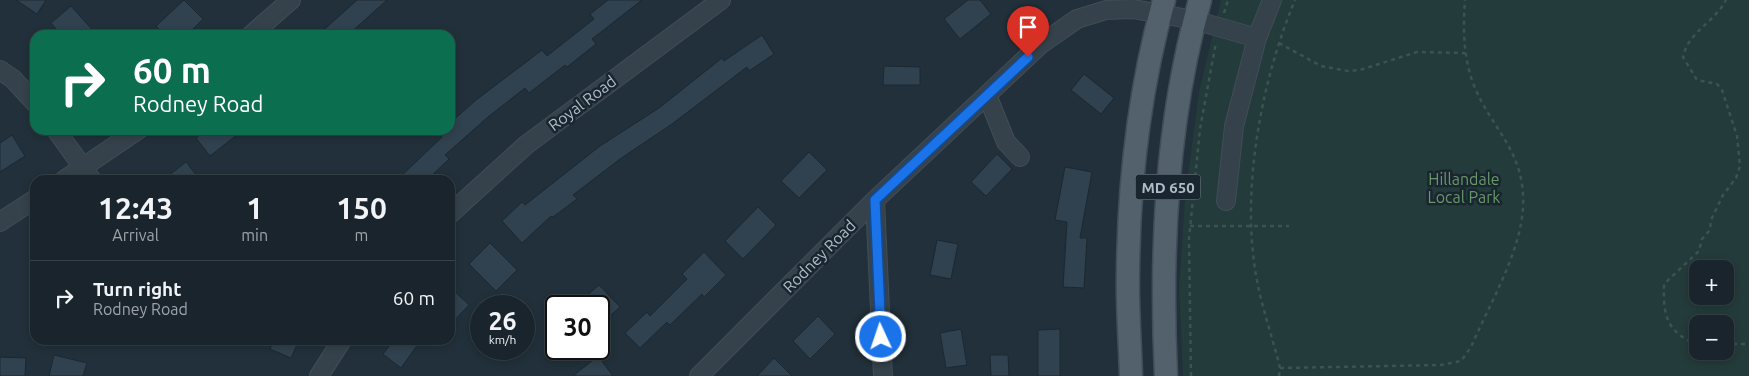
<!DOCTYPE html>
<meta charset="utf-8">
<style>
:root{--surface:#19242c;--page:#263038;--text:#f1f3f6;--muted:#9fa4a9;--line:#374148}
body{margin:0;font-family:Ubuntu,sans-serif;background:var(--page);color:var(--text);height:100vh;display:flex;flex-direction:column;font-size:19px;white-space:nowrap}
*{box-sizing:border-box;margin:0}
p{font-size:16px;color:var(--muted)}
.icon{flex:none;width:28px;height:28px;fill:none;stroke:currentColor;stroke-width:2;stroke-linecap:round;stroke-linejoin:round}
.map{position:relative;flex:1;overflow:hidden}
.sheet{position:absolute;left:30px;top:175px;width:425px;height:170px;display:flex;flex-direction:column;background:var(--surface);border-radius:15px;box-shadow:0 2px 8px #0003,0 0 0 1px var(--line)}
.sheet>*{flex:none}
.hud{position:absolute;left:30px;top:30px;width:425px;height:105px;border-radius:15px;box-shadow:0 2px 8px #0003,0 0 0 1px var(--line);background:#0b6e4f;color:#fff;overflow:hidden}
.fabs{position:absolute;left:1689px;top:260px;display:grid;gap:10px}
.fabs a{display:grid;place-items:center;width:45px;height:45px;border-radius:10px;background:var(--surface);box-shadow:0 2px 8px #0003,0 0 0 1px var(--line);font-size:25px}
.speed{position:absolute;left:470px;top:295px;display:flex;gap:10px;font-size:25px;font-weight:700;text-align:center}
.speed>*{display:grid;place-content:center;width:65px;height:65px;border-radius:50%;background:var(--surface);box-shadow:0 2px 8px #0003,0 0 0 1px var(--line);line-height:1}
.speed small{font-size:12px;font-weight:400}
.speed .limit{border:2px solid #111;border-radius:8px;background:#fff;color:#111}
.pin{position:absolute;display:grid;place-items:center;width:42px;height:42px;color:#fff;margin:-51px -21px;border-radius:50% 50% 50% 0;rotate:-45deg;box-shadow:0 0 5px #0007}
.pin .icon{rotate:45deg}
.me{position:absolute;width:55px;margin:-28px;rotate:357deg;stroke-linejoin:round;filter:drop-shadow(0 0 4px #0008)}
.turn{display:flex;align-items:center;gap:18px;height:105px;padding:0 20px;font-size:22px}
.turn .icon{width:65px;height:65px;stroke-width:2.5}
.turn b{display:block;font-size:35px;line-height:42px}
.eta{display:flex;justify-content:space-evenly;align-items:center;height:85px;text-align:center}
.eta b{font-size:30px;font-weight:600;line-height:35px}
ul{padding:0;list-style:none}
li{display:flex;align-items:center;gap:15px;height:75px;padding:0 20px;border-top:1px solid var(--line)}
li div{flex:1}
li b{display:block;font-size:19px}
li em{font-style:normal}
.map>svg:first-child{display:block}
.green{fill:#233b3a;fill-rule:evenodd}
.building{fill:#30424f;stroke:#1c2831}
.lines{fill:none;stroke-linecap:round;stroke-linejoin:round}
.minor-casing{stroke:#414d57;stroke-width:20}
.major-casing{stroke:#414d57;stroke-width:25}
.path{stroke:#3b5451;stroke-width:2.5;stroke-dasharray:4 4;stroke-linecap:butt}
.minor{stroke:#35424b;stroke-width:18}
.major{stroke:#52616b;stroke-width:22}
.route-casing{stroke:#114b97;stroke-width:12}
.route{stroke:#1a73e8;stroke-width:9}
.labels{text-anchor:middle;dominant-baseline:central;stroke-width:5;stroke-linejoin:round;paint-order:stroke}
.shield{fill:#1a262f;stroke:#828f99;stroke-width:1}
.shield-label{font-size:15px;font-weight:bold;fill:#afbcc7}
.street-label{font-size:16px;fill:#afbcc7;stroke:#1a262f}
.park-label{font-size:16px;fill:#669869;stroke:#1a262f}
</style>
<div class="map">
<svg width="1749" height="376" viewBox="0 0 1749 376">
<rect width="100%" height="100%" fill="#21303a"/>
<path class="green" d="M1221 0H1749V376H1183L1179 288 1185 198 1199 92ZM1698 269H1725V296H1698ZM1698 324H1725V351H1698Z"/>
<path class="building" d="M16 0H46L37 14Z
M184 0 203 19 187 35H165L156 26Z
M357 0H387L348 35H318Z
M608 0H642L592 39 596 44 567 67 565 65 529 93 525 88 488 117 445 155 449 159 427 180H397L442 137 436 130H450V123L476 100 542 50 547 56 594 19 590 14Z
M968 0H980L991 14 960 39 944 19Z
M71 6 97 35H61L51 23Z
M762 35 774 54 749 71 747 67 672 124 620 159 573 195 577 199 553 217 551 216 522 243 502 221 522 202 525 205 600 146 659 108 722 58 724 61Z
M884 66 920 67V85H883Z
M1084 74 1114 98 1101 114 1071 90Z
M206 130H243L210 156 196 138Z
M12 135 25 156 0 172V143Z
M809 152 827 170 799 198 781 181Z
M997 154 1012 169 986 196 971 182Z
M186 162 200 180H163Z
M1065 167 1092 172 1080 238H1087L1084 288 1063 287 1067 222 1055 220Z
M758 207 776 225 743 259 725 241Z
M937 240 958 244 951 279 930 275Z
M490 243 517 270 496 291 469 264Z
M704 252 726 275 704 297 702 294 670 325 667 322 640 348 625 333 647 312 650 316 687 279 682 274Z
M599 285 620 307 604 321 599 315V306H591L584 298Z
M450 287 469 305 450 325Z
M818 316 835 334 810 359 793 341Z
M961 329 967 365 946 368 940 333Z
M1060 329V376H1038V330Z
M274 340H299L291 358 270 349Z
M394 340H421L401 368 383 354Z
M54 355 87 363 83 376H49Z
M990 355H1008L1009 376H991Z
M598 356 613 376H573Z
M0 357 26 358 25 376H0Z
M774 358 792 376H757Z"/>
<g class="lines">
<defs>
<path id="minor" d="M251 35 291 0
M0 70 13 79 35 103
M987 95 1006 142 1020 157
M56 130 92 180
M64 180 138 130
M875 200 883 376
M1226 201 1234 126 1257 38
M450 214 526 145 721 0
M0 222 35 199
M319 376 342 340
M699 376 875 200 1041 44 1077 19 1106 10 1133 9 1194 20 1257 38 1272 0"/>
<path id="major" d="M1131 376C1130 341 1127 305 1128 270 1129 180 1140 87 1164 0
M1166 376C1160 250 1166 122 1200 0"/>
</defs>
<use href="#minor" class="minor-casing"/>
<use href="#major" class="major-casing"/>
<path class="path" d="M1224 13 1228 0
M1279 43 1321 66 1348 71 1360 70 1417 52 1465 53
M1190 226H1289
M1725 344H1749
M1698 345C1666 332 1663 315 1664 284L1699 251 1702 239 1710 230 1711 220 1723 195 1736 178 1740 166 1737 136 1722 90 1717 84 1697 80 1683 57C1688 32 1715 22 1726 0
M1280 368 1441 365 1461 361 1471 347C1489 305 1520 254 1523 208 1526 150 1491 130 1473 83 1463 55 1463 28 1465 0
M1191 376 1189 239 1200 129 1216 42
M1279 376 1280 368C1272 335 1260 303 1255 269 1242 183 1262 79 1295 0"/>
<use href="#minor" class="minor"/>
<use href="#major" class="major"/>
</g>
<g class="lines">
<defs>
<path id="route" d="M881 337 875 200 1028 57"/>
</defs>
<use href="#route" class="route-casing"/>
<use href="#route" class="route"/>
</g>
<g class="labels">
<rect class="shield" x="1135.5" y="174.5" width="65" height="25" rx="4"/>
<g class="shield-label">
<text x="1168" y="187">MD 650</text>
</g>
<g class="street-label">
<text transform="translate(582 103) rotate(-37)">Royal Road</text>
<text transform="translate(819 256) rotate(-45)">Rodney Road</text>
</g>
<g class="park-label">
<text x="1464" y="179">Hillandale<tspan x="1464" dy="18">Local Park</tspan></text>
</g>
</g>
</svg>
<div class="fabs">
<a>+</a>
<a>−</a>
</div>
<div class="speed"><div>26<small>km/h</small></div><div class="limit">30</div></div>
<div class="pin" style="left:1028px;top:57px;background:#d93025"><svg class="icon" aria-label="arrive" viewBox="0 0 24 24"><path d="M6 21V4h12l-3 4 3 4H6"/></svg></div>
<svg class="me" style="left:881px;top:337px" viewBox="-20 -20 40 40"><circle r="17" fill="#1a73e8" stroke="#fff" stroke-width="3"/><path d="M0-11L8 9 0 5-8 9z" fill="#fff"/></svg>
<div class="hud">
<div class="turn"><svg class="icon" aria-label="right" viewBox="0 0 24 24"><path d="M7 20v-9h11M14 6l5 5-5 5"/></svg><div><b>60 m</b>Rodney Road</div></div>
</div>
<section class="sheet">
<div class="eta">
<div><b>12:43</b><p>Arrival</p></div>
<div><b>1</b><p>min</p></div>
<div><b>150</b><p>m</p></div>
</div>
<ul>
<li><svg class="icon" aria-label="right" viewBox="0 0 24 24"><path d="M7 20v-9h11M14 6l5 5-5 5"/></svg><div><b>Turn right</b><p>Rodney Road</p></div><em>60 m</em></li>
</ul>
</section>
</div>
